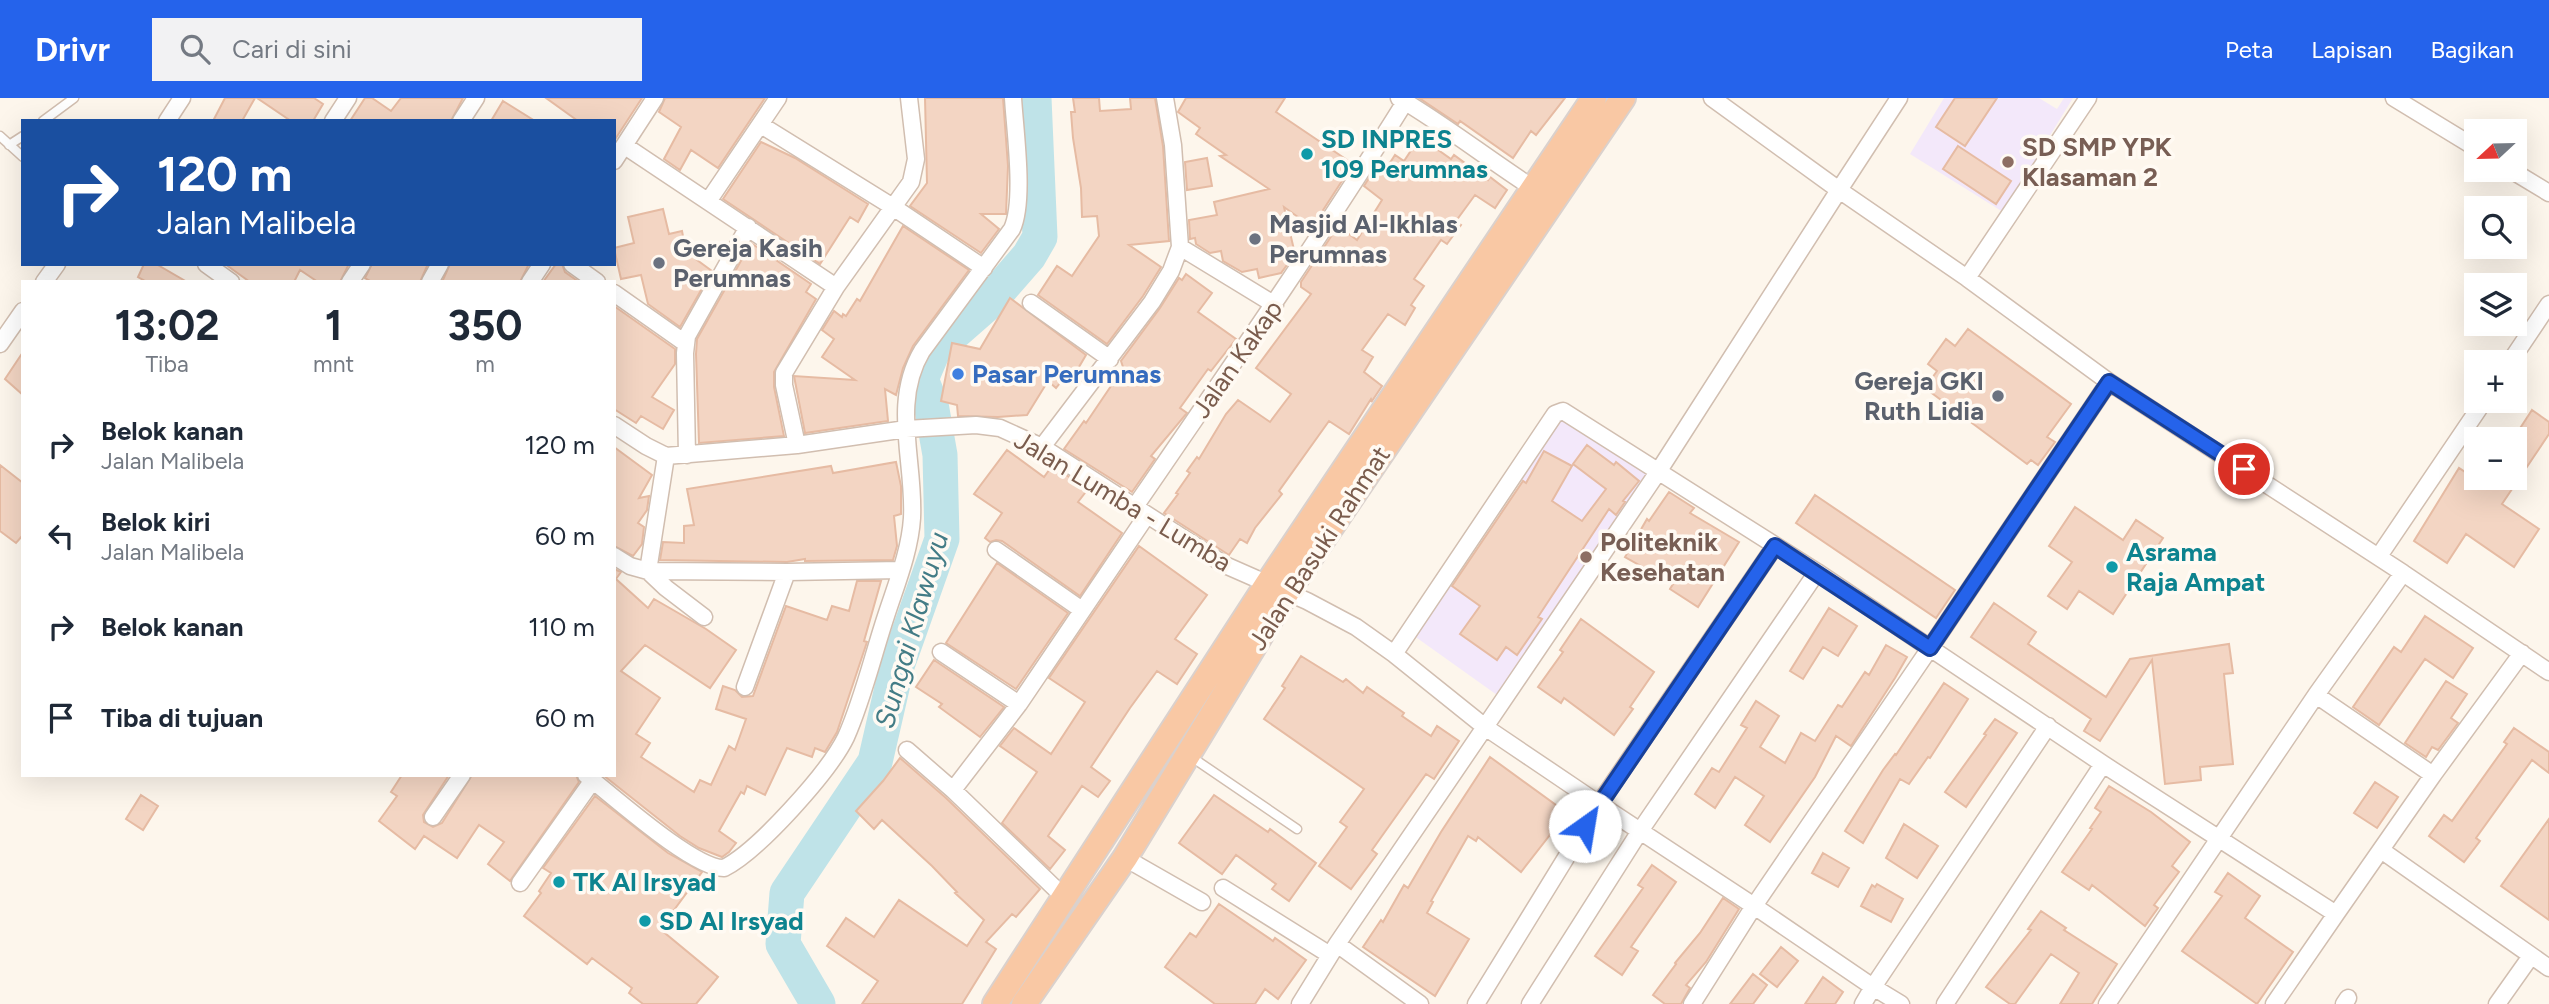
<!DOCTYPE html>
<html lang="id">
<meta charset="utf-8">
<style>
:root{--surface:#fff;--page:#f2f2f3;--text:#1f2937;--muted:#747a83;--accent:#2563eb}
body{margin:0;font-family:Figtree,sans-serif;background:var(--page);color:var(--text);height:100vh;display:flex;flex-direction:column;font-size:26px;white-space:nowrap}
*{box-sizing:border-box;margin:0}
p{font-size:23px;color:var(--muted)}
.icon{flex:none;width:38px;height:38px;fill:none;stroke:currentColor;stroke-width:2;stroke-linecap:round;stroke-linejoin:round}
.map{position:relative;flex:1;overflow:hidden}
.drawer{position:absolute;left:21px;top:182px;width:595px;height:497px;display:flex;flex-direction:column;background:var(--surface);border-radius:0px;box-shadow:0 7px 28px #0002}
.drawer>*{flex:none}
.banner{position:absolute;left:21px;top:21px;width:595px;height:147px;border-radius:0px;box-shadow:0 7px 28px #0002;background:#1a4fa0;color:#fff;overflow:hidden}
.needle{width:46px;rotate:248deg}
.fabs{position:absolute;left:2464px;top:21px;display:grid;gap:14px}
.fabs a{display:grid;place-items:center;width:63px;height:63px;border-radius:0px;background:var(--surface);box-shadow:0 7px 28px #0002;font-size:35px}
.pin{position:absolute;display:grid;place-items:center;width:60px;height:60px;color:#fff;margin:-30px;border:4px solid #fff;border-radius:50%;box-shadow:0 2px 7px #0007}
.me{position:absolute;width:77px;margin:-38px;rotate:32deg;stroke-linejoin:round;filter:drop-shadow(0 0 5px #0008)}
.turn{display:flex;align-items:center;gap:24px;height:147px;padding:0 21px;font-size:32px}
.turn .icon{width:91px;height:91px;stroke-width:2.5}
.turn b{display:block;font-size:49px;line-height:60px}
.eta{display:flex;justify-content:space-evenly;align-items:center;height:119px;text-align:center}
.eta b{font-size:42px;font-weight:700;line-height:49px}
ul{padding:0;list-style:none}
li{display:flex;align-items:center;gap:21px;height:91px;padding:0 21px}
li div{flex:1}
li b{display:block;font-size:26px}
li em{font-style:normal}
header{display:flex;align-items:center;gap:42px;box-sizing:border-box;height:98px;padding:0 35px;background:var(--accent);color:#fff}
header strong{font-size:33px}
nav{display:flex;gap:38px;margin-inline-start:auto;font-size:24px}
.search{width:490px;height:63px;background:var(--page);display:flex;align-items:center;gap:18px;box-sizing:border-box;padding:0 24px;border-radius:0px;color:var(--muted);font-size:26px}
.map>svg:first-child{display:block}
.education{fill:#f3e8fa;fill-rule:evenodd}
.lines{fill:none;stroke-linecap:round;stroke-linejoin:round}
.river{stroke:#bfe3e8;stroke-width:35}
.building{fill:#f3d5c3;stroke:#e6bba3;stroke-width:2}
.service-casing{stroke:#d1beb0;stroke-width:11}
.minor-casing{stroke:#d1beb0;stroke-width:19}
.trunk-casing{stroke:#dad1cd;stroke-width:28}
.service{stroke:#fff;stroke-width:8}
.minor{stroke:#fff;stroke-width:16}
.trunk{stroke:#f9c8a4;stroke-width:24}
.route-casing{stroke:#184099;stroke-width:18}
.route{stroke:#2563eb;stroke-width:12}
.culture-dot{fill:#0f9aa8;stroke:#fffaf3;stroke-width:2.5}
.education-dot{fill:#8d6e63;stroke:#fffaf3;stroke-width:2.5}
.worship-dot{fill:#6b7280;stroke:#fffaf3;stroke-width:2.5}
.shop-dot{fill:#3f7fe0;stroke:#fffaf3;stroke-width:2.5}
.labels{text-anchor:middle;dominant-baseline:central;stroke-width:7;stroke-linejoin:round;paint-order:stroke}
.culture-label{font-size:26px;font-weight:bold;fill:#0d838f;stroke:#fffaf3;text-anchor:start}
.education-label{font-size:26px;font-weight:bold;fill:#785e54;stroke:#fffaf3;text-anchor:start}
.worship-label{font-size:26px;font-weight:bold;fill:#5b616d;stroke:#fffaf3;text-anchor:start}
.street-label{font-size:26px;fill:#7a5c4d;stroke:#fffaf3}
.shop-label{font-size:26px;font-weight:bold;fill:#366cbe;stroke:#fffaf3;text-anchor:start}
.water-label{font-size:28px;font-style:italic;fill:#437c86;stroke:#fffaf3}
</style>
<header>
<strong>Drivr</strong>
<div class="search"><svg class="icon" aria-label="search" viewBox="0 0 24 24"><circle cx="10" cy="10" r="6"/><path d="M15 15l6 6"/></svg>Cari di sini</div>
<nav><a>Peta</a><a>Lapisan</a><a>Bagikan</a></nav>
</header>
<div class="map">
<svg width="2549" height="906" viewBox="0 0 2549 906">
<rect width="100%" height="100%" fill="#fdf6ec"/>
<path class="education" d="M1944 0H1955L1936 29 1964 48 1997 0H2039L2057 11 2064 0H2073L2003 114 1910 56ZM1958 48 2011 83 1996 106 1943 71Z
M1561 304 1655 371 1497 597 1403 530ZM1617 364 1639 383 1624 401 1602 382ZM1518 380 1544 397 1526 425 1500 409ZM1499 413 1524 432 1473 504 1448 485ZM1503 496 1542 521 1533 535 1493 510Z"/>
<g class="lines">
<path class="river" d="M818 906 783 846 787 795 875 664 897 568 942 441 940 357 931 306 921 281 933 253 989 204 1029 158 1040 139 1034 0"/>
</g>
<path class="building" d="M225 0H255L242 23H213Z
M257 0H314L323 6 313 23H291Z
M365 0H372L391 13 401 0H463L451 23H350Z
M546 0H642L614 43V23H578Z
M665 0H765L718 70 691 52 680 72 664 61 681 29 659 14Z
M925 0H1003L1008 68 1006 116H981L999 131 981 155 910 108 927 85Z
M1073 0H1099L1100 13 1131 11 1130 0H1155L1163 48 1169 143 1129 147 1161 169 1143 198 1107 246 1038 197 1057 168 1072 178 1099 138 1097 118 1082 119 1081 90 1073 40 1071 14H1075Z
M1186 0H1285L1276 14 1353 66 1312 129 1284 109 1295 156 1281 175 1259 180 1257 171 1242 174 1223 163 1221 153 1210 155 1196 146 1195 140 1190 141 1189 122 1217 117 1214 104 1269 91 1220 58 1226 57 1196 36 1200 30 1178 14Z
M1419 0H1565L1536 37 1531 33 1513 60 1460 23 1458 26Z
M1955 0H1997L1965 48 1936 29Z
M503 3 535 23H491Z
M1420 39 1451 61 1454 57 1488 82 1490 79 1507 92 1495 110 1475 97 1456 123 1461 127 1447 146 1441 142 1414 181 1424 188 1411 207 1415 210 1405 227 1388 216 1362 252 1373 259 1364 274 1382 288 1372 303 1371 301 1349 336 1329 323 1279 393 1282 396 1255 430 1247 445 1240 441 1229 457 1164 415 1178 396 1176 395 1190 375 1187 373 1197 359 1199 361 1226 316 1238 302 1270 324 1291 296 1256 270 1311 196 1301 189V184L1338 128 1357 142 1382 102 1364 88 1369 80 1378 69 1384 74 1395 57 1404 63Z
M761 44 795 60 868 106 858 124 850 119 820 166 723 101Z
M1958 48 2011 83 1996 106 1943 71Z
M1207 60 1212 88 1187 92 1185 64Z
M663 111 669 136 682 133 686 154 712 173 680 229 648 206 641 177 621 181 614 150 634 145 628 119Z
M903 128 969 172 913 248 903 270 896 297 885 291 888 323 805 335 794 278 855 282 822 259 834 241 822 232 834 213 842 219 843 216 846 218 857 201 860 203Z
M751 145 811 186 806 194 816 201 774 274V289L784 338 699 345 696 256 697 241Z
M144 166H156L187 184H147L138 179Z
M225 166H349L340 184H318L300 172 294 184H250Z
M372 166H428L420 184H372L365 180Z
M450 166H529L520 184H442Z
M556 166H562L565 174 579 184H543Z
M1186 176 1212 195 1198 214 1236 241 1211 273 1208 271 1180 310 1187 315 1151 358 1155 361 1132 394 1064 351 1084 323 1086 325 1111 288 1123 269 1121 263 1160 210 1179 180 1182 182Z
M1010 200 1086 257 1076 274 1071 271 1056 290 1048 283 1027 317 998 319 958 318 957 307 941 303 952 245 980 251Z
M614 208 675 251V266L652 299 674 312 663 331 641 318 636 325 614 311Z
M1968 231 2071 306 2047 339 2055 344 2038 367 2031 362 2027 366 1925 290 1937 273 1928 266 1946 241 1955 248Z
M23 254V297L5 281Z
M2532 312 2549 324V336L2502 406 2539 431 2514 469 2466 436 2447 465 2414 443 2459 370 2483 386 2487 380H2515V338Z
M1587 347 1614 367 1616 364 1639 383 1623 403 1625 404 1616 417 1609 411 1538 519 1542 521 1517 557 1506 549 1497 562 1460 536 1480 508 1452 488 1523 383 1526 385 1544 353 1572 368 1552 403 1582 423 1606 391 1573 366Z
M614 349 652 377 639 400 649 398 647 412 638 425 644 429 642 446 633 458 614 448Z
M1007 352 1044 379 1052 368 1088 391 1078 404 1122 435 1080 498 1002 443 996 442 990 444 985 440 1002 415 974 396Z
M896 364 901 388V416L894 418 897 448 893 462 805 463V461L787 464 660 462 663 444 684 445V428L694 427 687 391 831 368 833 375Z
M0 367 23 385V437L16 445 0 433Z
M1669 394 1694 410 1690 415 1739 444 1698 509 1670 491 1673 486 1625 459 1647 421 1649 423Z
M1815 397 1955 492 1936 520 1796 425Z
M2075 409 2123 442 2136 422 2163 440 2113 516 2079 493 2067 511 2048 498 2072 464 2049 448Z
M1139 448 1207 497 1175 541 1197 556 1177 586 1157 573 1130 610 1091 669 1110 683 1098 699 1082 688 1048 738 1065 752 1050 771 1002 725 1037 674 1000 648 1014 630 1051 656 1085 604 1049 580Z
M997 465 1068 515 1016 591 946 545Z
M614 471 621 474 616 481 648 510 654 501 706 531 736 552 710 590 645 547 621 573 660 600 636 636 650 645 641 659 694 694 700 682 711 687 729 648 735 652 746 621 716 611 723 588 735 592 742 599 753 598 786 508 827 522 832 508 849 513 857 483H881L864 543 867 544 837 634 825 654 815 650 812 659 787 650 765 697 747 688 744 696 741 694 719 733 736 745 729 754 722 759 699 750 680 738 603 677H614Z
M1994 505 2036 534 2028 546 2106 599 2130 561 2229 546 2233 575 2224 576 2233 666 2200 669 2201 682 2165 686 2152 562 2100 643 2084 633 2091 621 1971 539Z
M1829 510 1857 528 1838 558 1823 549 1803 581 1790 573Z
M2425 518 2473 550 2453 580 2425 561 2379 627 2353 609 2394 549 2401 554Z
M1581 521 1654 574 1630 609 1633 611 1614 637 1564 600 1561 605 1538 589 1563 554 1560 552Z
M1886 547 1907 559 1895 580 1851 648 1836 638 1815 679 1770 744 1745 727 1764 698 1735 679 1715 710 1695 696 1712 670 1719 674 1747 630 1741 627 1756 603 1779 618 1760 649 1785 665 1801 635 1815 643 1838 607 1842 609 1865 574 1869 577Z
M1301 558 1343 584 1346 581 1363 595 1367 589 1404 615 1402 618 1431 638 1437 628 1459 643 1434 681 1426 676 1372 752 1377 756 1351 791 1319 768 1347 729 1340 724 1364 691 1264 621 1285 590 1282 588Z
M934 562 1004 609 980 639 939 609 942 606 916 589Z
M2446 583 2467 596 2451 620 2458 625 2438 652 2432 649 2426 659 2405 645Z
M1944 585 1968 601 1930 660 1928 659 1909 686 1900 681 1863 745 1845 733 1883 672 1895 656 1896 657Z
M1995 621 2017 635 1966 709 1945 694 1986 637 1984 636Z
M2514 630 2549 654V675L2532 662 2476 740 2480 743 2464 764 2429 738 2444 717 2452 723 2507 646 2504 644Z
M1490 659 1567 715 1521 774 1478 739 1476 743 1468 738 1431 803 1433 804 1427 815 1469 841 1435 898 1363 849 1381 822 1383 824 1404 787 1408 790 1441 734Z
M900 660 946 700 1040 791 1016 819 1012 816 986 844 996 851 962 906H862L878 883 827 848 846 820 874 839 899 802 967 848 984 822 955 795 957 794 932 768 882 722 874 731 856 713 883 683Z
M402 677H449L423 717 424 724 433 729 442 725 472 677H576L579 684 510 783 488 766 504 744 479 727 457 760 424 738 415 751 379 723 397 698 391 694Z
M2375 684 2398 699 2377 730 2354 715Z
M2109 688 2151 714 2190 744 2172 768 2179 774 2154 807 2158 810 2145 828 2092 787 2089 792 2062 774 2092 731 2090 730 2101 714 2095 710Z
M141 697 158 708 143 732 126 721Z
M1214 697 1268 734 1270 731 1316 765 1289 803 1272 791 1276 786 1236 757 1222 776 1179 745Z
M595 698 668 755 702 774 660 831 718 879 696 906H643L629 895 632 890 592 860 587 866 524 818 541 795 539 793 551 775 543 770Z
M2549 721V822L2501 788Z
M1904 726 1938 748 1917 780 1886 760Z
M1823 755 1849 770 1838 789 1812 775Z
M1652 767 1676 784 1631 849 1638 853 1622 877 1595 858 1643 790 1638 787Z
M2228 775 2260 798 2245 820 2293 854 2257 906 2182 853 2222 798 2215 794Z
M1877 786 1903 801 1891 824 1861 808 1872 787 1875 789Z
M1723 800 1739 811 1706 864 1686 887 1690 890 1681 906H1665L1653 897 1676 866 1675 865 1700 835Z
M1219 806 1273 843 1275 840 1306 862 1278 901 1265 891 1255 906H1215L1165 869 1190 835 1196 839Z
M2041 813 2066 830 2064 832 2117 866 2092 906H2060L2079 875 2051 856 2015 906H2010L1986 889 2031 832 2028 831Z
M1781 849 1798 863 1777 889 1760 876Z
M1753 876 1767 887 1753 906H1730Z
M1823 879 1843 894 1835 906H1805Z"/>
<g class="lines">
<defs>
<path id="service" d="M43 23 74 0
M0 38 23 59
M9 47 23 38
M1190 658 1297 731"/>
<path id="minor" d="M1165 0 1173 47 1180 149 1275 207
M1399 0C1445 27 1488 61 1533 90
M2394 0 2476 50
M167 23 182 0
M333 23 348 0
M461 23 476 0
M761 27 893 109 984 170
M625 48 836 189 784 275V287L797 347
M614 63 655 0
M2511 72 2549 95
M709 102 778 0
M206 166 231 184
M572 166 597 184
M1967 180 2088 0
M44 184 57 166
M350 184 362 166
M430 184 440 166
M530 184 542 166
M836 189 911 84 916 61 909 0
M614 195 685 245
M1031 205 1110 261
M0 246 23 213
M2510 264 2549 206
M614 327 646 348 666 358 797 347 906 331 976 327 1000 330 1042 349 1225 467 1307 503 1356 529 1394 556 1485 629 1337 846 1300 906
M1042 349 1152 204 1171 173 1180 149
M687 357 685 255 687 238 748 129
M1134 410C1226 276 1319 142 1405 4
M996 452 1082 512
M614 458 630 468 648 473 787 474 901 472
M2379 458 2484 303
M648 473 666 358
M648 473 666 490 704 519
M2403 475 2549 574
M941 554 1019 606
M1394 556 1555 316 1563 313 1817 474 1930 550 2109 284 1967 180 1839 92 1899 0
M745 589 787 474
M2316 597 2433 677 2522 555
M907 652 953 692 1064 799
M586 677C613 698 694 771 724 770 758 753 829 674 846 639 863 601 873 557 886 518 896 487 910 453 912 420 915 364 891 305 922 253L1012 131C1025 103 1015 33 1013 0
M953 692 1019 606 1147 417
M433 719 462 677
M2381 752 2549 870
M1125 760 1202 804
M520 785 593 682
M1223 790 1330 857
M2336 816 2433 677
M1337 846 1420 906
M1476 906 1599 706 1485 629 1658 374 1839 92 1712 0
M1530 906 1640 733 1817 474
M1692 906 1754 808 1599 706 1775 448
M1863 906 1873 889 1754 808 1930 550 2103 666 2336 816 2274 906
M1901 906 1873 889 2048 628
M1945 906 2103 666
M2107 906 2316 597 2403 475 2109 284
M2344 906 2348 900
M2497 906 2531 858"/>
<path id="trunk" d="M995 906 1268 485 1594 0
M1024 906 1125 760 1287 494 1623 0"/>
</defs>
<use href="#service" class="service-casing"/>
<use href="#minor" class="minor-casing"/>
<use href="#trunk" class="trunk-casing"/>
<use href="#service" class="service"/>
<use href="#minor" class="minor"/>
<use href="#trunk" class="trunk"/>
</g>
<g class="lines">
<defs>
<path id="route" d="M1585 728 1775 448 1930 550 2109 284 2244 371"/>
</defs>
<use href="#route" class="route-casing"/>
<use href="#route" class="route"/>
</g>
<g class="culture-dot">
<circle cx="1307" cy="56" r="7"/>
<circle cx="2112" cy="469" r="7"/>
<circle cx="559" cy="784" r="7"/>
<circle cx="645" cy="823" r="7"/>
</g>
<g class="education-dot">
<circle cx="2008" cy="64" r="7"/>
<circle cx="1586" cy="459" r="7"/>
</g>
<g class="worship-dot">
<circle cx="1255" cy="141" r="7"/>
<circle cx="659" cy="165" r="7"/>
<circle cx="1998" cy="298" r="7"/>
</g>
<circle class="shop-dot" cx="958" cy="276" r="7"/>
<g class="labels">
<g class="culture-label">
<text x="1321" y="41">SD INPRES<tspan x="1321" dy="30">109 Perumnas</tspan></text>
<text x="2126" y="454">Asrama<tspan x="2126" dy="30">Raja Ampat</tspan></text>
<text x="573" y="784">TK Al Irsyad</text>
<text x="659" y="823">SD Al Irsyad</text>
</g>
<g class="education-label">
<text x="2022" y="49">SD SMP YPK<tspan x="2022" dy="30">Klasaman 2</tspan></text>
<text x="1600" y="444">Politeknik<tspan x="1600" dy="30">Kesehatan</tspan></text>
</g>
<g class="worship-label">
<text x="1269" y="126">Masjid Al-Ikhlas<tspan x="1269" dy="30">Perumnas</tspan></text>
<text x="673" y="150">Gereja Kasih<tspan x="673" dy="30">Perumnas</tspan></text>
<text x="1984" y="283" text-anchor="end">Gereja GKI<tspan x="1984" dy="30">Ruth Lidia</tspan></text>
</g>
<g class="street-label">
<text transform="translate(1237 261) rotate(-55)">Jalan Kakap</text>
<text transform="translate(1123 403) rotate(31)">Jalan Lumba - Lumba</text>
<text transform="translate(1319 450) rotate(-57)">Jalan Basuki Rahmat</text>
</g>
<g class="shop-label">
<text x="972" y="276">Pasar Perumnas</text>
</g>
<g class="water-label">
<text transform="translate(911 532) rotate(-74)">Sungai Klawuyu</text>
</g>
</g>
</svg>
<div class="fabs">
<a><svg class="needle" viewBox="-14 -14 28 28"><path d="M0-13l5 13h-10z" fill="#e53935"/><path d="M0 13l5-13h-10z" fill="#747a83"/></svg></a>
<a><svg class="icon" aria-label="search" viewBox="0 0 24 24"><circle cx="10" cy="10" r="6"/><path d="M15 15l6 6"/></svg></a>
<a><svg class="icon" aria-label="layers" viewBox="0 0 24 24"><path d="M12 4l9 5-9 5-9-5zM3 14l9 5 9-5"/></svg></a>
<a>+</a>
<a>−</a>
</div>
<div class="pin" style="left:2244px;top:371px;background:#d93025"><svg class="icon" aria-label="arrive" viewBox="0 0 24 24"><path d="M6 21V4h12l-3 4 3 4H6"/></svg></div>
<svg class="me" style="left:1585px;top:728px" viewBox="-20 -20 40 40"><circle r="19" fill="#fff"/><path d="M0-13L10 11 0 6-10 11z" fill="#2563eb"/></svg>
<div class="banner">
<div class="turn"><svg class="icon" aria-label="right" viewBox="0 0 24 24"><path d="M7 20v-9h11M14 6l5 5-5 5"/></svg><div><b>120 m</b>Jalan Malibela</div></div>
</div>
<section class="drawer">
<div class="eta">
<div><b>13:02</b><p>Tiba</p></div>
<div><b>1</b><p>mnt</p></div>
<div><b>350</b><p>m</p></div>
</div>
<ul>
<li><svg class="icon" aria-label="right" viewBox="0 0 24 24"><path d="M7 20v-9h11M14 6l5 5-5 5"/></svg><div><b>Belok kanan</b><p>Jalan Malibela</p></div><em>120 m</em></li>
<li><svg class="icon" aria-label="left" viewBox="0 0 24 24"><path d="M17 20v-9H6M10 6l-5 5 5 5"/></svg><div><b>Belok kiri</b><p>Jalan Malibela</p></div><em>60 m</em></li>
<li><svg class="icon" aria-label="right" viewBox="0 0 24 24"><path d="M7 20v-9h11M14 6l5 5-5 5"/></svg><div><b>Belok kanan</b></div><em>110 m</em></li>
<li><svg class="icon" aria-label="arrive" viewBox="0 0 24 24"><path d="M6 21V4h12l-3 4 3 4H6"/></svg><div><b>Tiba di tujuan</b></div><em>60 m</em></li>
</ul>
</section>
</div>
